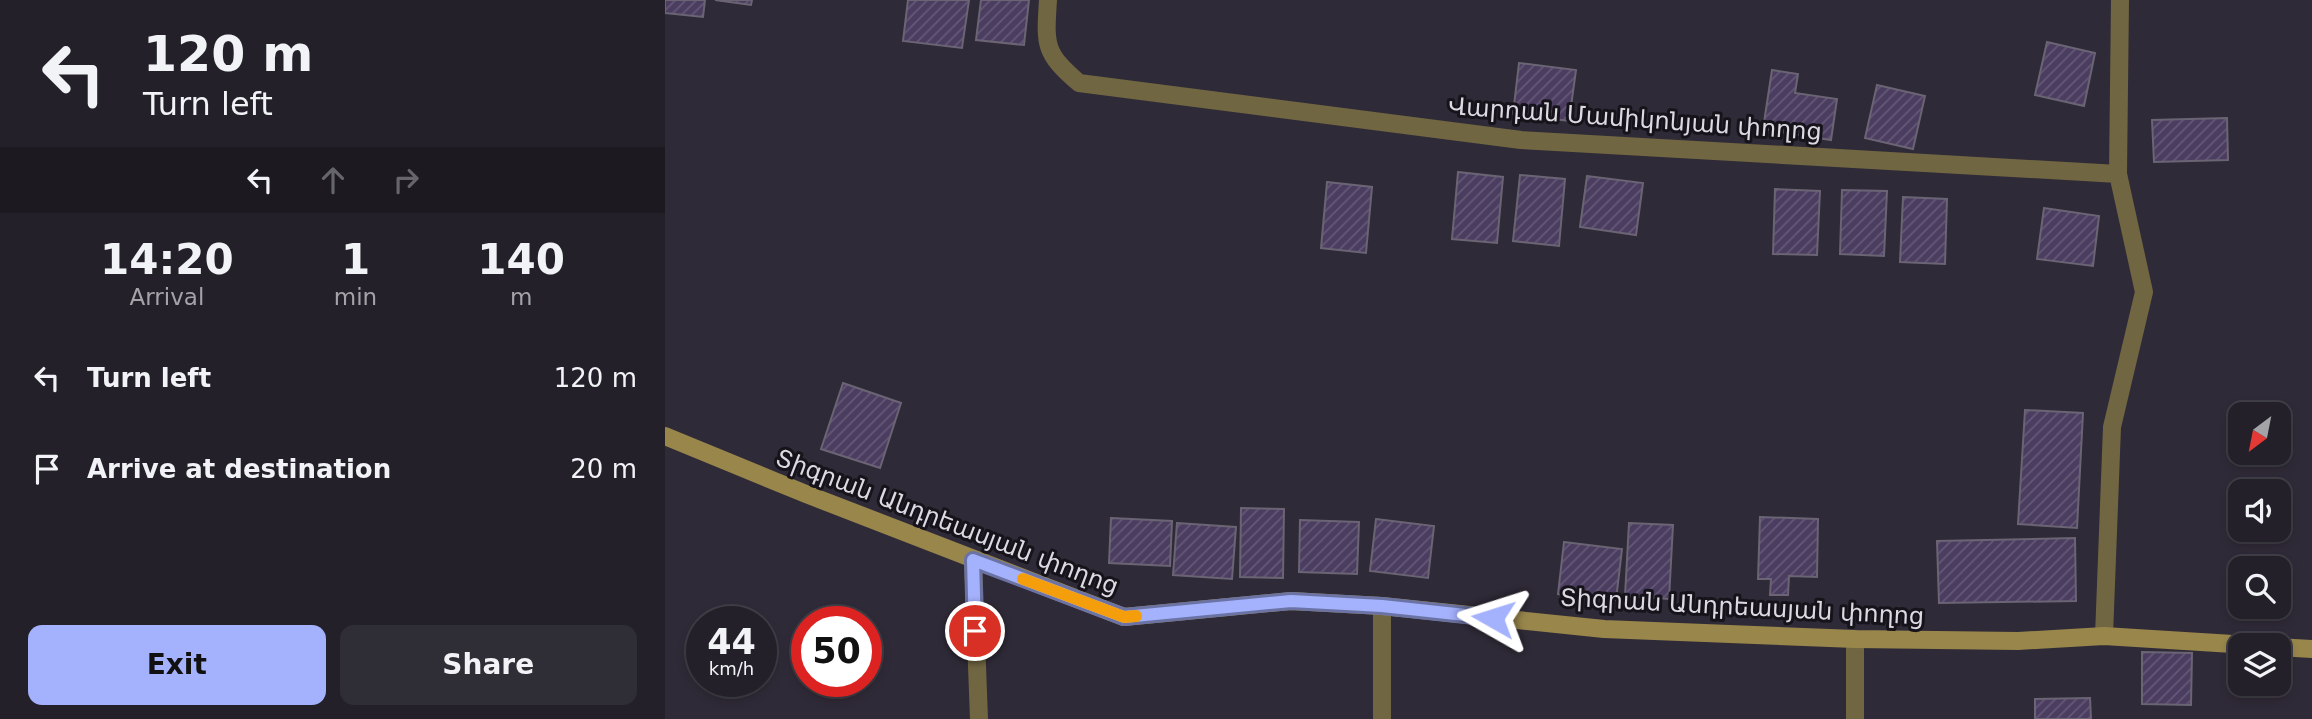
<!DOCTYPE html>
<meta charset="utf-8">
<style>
:root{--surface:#232029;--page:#2f2d35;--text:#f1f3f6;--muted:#a3a3a8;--line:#403e46;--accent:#a4b1fc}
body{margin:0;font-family:"DejaVu Sans","Noto Sans Armenian",sans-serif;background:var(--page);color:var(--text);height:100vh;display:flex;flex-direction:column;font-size:26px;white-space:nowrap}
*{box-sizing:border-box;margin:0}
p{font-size:23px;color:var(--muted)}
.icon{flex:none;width:38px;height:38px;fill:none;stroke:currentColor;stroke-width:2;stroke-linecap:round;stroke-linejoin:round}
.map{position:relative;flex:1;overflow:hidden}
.panel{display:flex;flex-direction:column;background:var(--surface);width:665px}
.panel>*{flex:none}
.guide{background:#232029;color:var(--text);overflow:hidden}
.needle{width:46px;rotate:212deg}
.tools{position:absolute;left:1563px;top:402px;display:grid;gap:14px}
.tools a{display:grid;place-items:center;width:63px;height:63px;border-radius:14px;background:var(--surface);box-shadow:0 4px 10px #0003,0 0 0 2px var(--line);font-size:35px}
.speed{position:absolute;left:21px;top:606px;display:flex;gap:14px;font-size:35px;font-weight:700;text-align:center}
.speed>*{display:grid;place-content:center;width:91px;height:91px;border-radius:50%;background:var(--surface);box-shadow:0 4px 10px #0003,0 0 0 2px var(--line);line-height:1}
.speed small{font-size:18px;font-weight:400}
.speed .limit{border:10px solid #d22;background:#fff;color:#111}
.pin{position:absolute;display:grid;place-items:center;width:60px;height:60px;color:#fff;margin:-30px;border:4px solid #fff;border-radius:50%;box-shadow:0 2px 7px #0007}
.me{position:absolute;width:77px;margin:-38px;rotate:276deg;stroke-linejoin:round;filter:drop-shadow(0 0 5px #0008)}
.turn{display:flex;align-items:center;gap:24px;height:147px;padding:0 28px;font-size:32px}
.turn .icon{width:91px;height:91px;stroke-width:2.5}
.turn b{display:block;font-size:49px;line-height:60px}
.lanes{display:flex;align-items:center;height:66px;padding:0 28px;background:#0003;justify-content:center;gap:35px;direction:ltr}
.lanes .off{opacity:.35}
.eta{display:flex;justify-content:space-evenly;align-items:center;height:119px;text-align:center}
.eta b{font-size:42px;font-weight:700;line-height:49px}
.cta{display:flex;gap:14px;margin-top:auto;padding:14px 28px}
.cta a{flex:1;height:80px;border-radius:14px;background:var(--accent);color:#111;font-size:28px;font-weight:700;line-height:80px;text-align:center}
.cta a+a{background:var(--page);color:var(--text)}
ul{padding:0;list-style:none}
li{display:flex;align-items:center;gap:21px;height:91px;padding:0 28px}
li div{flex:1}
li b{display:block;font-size:26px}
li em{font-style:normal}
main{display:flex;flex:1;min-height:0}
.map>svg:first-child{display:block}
.building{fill:url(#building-hatch);stroke:#6a6474;stroke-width:2}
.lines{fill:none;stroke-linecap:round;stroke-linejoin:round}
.minor{stroke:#716642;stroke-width:18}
.secondary{stroke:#98864b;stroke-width:18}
.route-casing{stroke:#6b73a4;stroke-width:18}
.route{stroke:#a4b1fc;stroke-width:12}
.slow{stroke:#f59e0b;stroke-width:12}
.labels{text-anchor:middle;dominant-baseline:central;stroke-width:6;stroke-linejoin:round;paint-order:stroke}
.street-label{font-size:24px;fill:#dcd9e2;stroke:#16141a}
</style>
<main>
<section class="panel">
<div class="guide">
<div class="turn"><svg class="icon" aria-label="left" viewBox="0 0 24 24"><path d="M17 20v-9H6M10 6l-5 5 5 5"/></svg><div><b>120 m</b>Turn left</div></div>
<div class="lanes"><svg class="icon" aria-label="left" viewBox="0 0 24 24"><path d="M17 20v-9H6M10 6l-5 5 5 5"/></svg><svg class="icon off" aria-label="ahead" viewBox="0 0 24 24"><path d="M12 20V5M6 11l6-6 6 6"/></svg><svg class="icon off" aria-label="right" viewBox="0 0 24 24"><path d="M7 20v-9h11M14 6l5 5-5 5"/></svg></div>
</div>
<div class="eta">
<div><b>14:20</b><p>Arrival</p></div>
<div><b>1</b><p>min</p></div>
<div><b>140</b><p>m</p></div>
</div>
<ul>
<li><svg class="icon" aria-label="left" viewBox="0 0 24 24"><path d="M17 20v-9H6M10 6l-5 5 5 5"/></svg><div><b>Turn left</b></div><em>120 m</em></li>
<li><svg class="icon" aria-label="arrive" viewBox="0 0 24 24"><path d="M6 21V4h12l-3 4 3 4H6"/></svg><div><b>Arrive at destination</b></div><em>20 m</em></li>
</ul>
<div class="cta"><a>Exit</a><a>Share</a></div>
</section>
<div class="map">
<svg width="1647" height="719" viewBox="0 0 1647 719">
<defs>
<pattern id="building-hatch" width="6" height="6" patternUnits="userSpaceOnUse" patternTransform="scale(1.75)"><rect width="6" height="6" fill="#4b3d60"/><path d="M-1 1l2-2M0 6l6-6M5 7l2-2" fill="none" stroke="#645876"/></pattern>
</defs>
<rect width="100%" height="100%" fill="#2f2a37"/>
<path class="building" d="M0 0H40L38 17 0 13Z
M50 0H87L86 5Z
M243 0H304L297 48 238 41Z
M316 0H364L359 45 311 40Z
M1382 42 1430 53 1419 106 1370 95Z
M854 63 911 70 904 121 848 114Z
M1107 70 1133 74 1130 93 1172 99 1166 140 1098 129Z
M1212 85 1260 96 1248 149 1200 138Z
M1562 118 1563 160 1489 162 1487 120Z
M793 172 838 177 832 243 787 239Z
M855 175 900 179 894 246 848 241Z
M922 176 978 183 971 235 915 227Z
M662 182 707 187 701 253 656 248Z
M1110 189 1155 191 1152 255 1108 254Z
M1177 190 1222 191 1219 256 1175 254Z
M1238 197 1282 199 1280 264 1235 262Z
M1379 208 1434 216 1428 266 1372 259Z
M178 383 236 403 215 468 156 449Z
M1360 410 1418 413 1412 528 1353 524Z
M576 508 619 509 618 578 575 577Z
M1095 517 1153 519 1152 577 1124 576 1123 595H1105L1106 579H1093Z
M446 518 507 521 505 566 444 563Z
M711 519 769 526 763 578 705 571Z
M635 520 694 522 692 574 634 572Z
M512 523 571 527 567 579 508 575Z
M964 523 1008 525 1004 599 960 596Z
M1410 538 1411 601 1274 603 1272 541Z
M899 542 957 549 951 600 893 594Z
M1477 652 1527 653 1526 705 1477 704Z
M1425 698 1426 719H1370V699Z"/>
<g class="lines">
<path class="minor" d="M383 0C380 45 379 53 414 83L856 140 1453 174
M308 560 314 719
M717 606V719
M1439 636 1447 427 1479 292 1453 174 1455 0
M1190 719V639"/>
<path class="secondary" d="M0 436 141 494 459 617 626 601 717 606 939 629 1190 639 1353 641 1439 636 1600 646
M1614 647 1647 649"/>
</g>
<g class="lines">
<defs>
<path id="route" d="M310 631 308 560 459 617 626 601 717 606 828 618"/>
</defs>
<use href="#route" class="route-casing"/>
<use href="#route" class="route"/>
<path class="slow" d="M358 579 459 617 471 616"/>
</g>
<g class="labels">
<g class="street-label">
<text transform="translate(970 119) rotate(4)">Վարդան Մամիկոնյան փողոց</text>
<text transform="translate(282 522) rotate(21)">Տիգրան Անդրեասյան փողոց</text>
<text transform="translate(1077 607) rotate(3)">Տիգրան Անդրեասյան փողոց</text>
</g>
</g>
</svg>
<div class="tools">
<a><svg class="needle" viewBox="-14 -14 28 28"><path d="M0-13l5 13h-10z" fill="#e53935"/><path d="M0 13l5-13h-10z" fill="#a3a3a8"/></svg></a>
<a><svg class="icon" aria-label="sound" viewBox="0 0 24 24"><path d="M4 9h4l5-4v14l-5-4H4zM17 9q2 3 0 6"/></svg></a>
<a><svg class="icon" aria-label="search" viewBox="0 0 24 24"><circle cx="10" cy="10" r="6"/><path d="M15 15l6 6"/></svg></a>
<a><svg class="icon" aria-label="layers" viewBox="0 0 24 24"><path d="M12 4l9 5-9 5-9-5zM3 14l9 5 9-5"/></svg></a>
</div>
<div class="speed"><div>44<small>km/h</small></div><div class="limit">50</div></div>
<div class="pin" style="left:310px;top:631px;background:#d93025"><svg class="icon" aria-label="arrive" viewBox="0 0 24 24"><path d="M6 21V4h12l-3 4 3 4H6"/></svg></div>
<svg class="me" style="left:828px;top:618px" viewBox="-20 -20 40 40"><path d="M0-17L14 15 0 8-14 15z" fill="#a4b1fc" stroke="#fff" stroke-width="4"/></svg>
</div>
</main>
